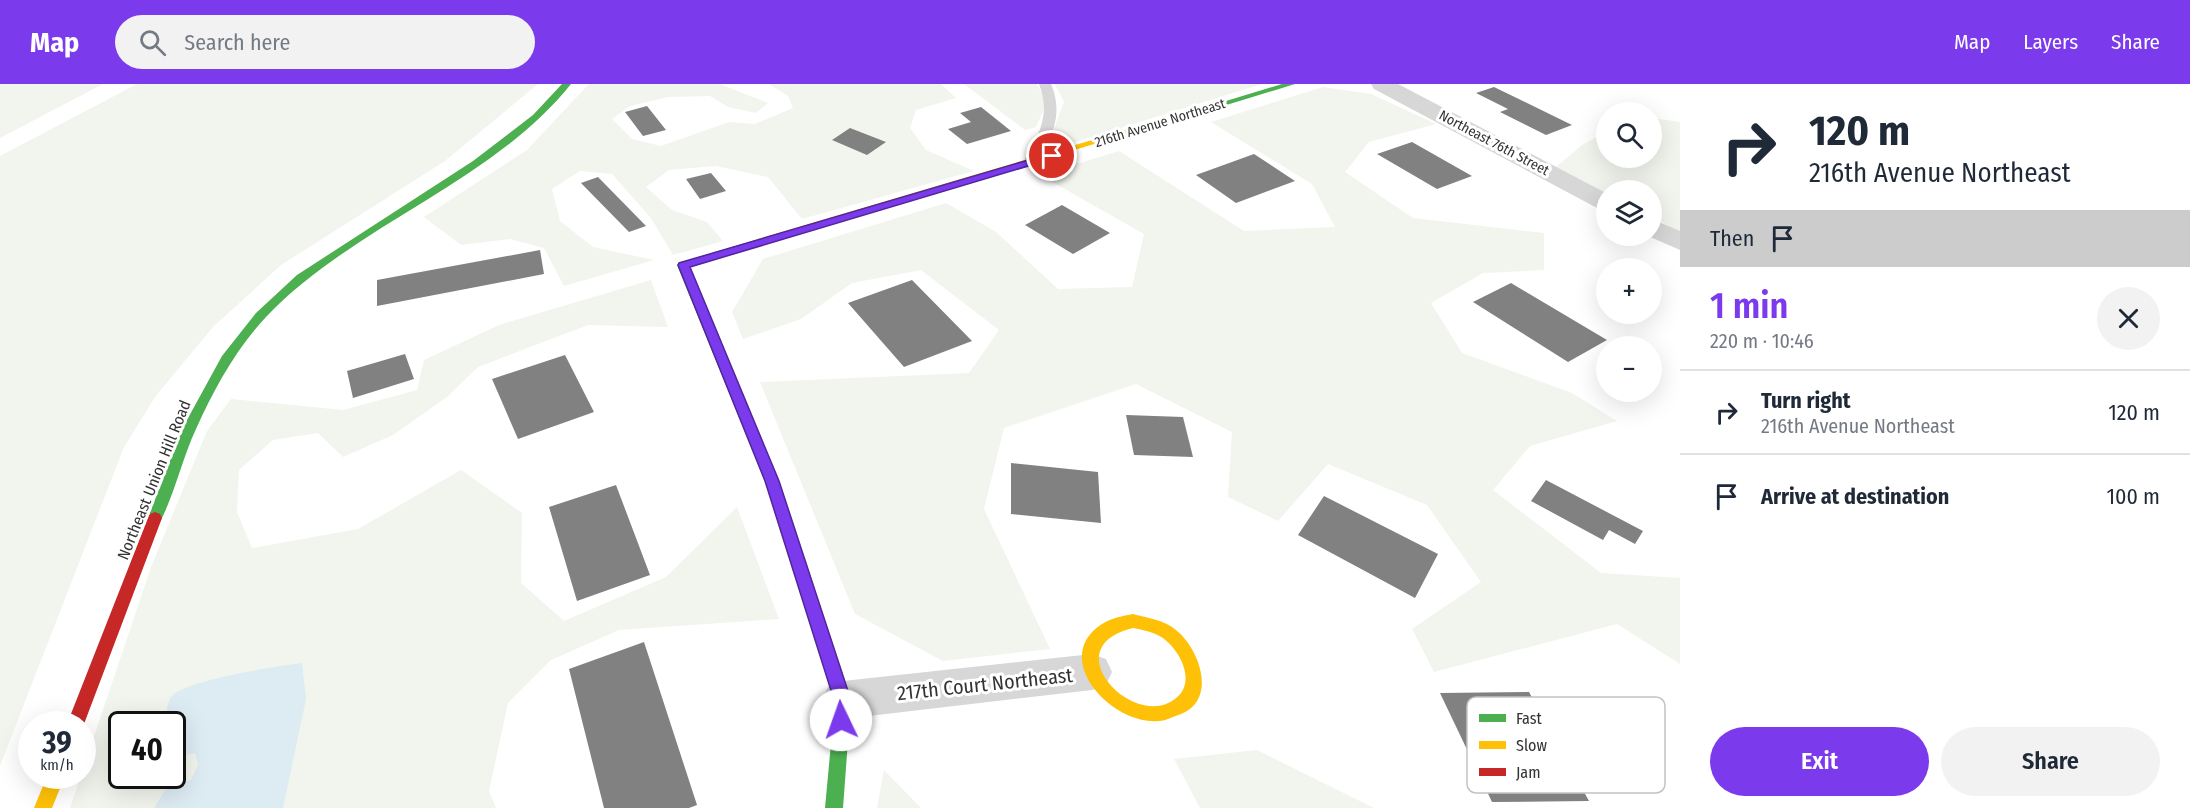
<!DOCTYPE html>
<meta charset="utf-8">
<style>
:root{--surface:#fff;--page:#f2f2f3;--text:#1f2937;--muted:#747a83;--line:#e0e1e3;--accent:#7c3aed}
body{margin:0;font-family:"Fira Sans Condensed",sans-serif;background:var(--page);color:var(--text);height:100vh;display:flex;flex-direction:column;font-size:22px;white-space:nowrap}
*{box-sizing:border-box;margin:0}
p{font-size:20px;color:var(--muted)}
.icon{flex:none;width:33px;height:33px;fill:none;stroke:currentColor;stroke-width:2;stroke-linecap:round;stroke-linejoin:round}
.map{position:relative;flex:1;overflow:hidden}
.drawer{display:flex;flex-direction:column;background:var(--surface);width:510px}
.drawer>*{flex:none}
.guide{background:#fff;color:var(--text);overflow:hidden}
.buttons{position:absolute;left:1596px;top:18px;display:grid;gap:12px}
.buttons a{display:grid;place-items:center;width:66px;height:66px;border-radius:50%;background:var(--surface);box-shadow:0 6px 24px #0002;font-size:30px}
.speed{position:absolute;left:18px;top:627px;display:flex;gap:12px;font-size:30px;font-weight:700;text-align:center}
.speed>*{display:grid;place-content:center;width:78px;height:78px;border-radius:50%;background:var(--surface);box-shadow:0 6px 24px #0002;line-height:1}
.speed small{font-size:15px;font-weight:400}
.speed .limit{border:3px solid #111;border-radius:9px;background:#fff;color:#111}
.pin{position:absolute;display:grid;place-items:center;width:51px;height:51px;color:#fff;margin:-26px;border:3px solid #fff;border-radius:50%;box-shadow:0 2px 6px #0007}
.me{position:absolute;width:66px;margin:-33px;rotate:357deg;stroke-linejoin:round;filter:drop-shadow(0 0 4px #0008)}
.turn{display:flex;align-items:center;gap:21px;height:126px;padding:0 30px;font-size:27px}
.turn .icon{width:78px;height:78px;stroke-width:2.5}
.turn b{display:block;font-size:42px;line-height:51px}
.then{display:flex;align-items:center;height:57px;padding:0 30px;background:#0003;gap:12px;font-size:22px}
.round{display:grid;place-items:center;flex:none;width:63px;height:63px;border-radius:32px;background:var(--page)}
.overview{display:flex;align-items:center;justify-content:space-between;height:102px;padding:0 30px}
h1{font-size:36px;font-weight:600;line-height:45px;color:var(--accent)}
.cta{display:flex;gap:12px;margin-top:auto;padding:12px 30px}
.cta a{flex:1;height:69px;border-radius:36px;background:var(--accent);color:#fff;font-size:24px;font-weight:600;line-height:69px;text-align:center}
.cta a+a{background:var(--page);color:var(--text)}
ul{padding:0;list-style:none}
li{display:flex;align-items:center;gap:18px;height:84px;padding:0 30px;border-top:2px solid var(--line)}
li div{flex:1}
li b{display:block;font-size:22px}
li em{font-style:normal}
header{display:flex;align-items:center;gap:36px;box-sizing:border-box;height:84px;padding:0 30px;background:var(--accent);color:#fff}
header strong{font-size:28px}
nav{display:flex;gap:33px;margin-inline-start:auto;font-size:21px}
.search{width:420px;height:54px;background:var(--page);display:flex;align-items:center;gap:15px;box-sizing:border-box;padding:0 21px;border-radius:33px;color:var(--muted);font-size:22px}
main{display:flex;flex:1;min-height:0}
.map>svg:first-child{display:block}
.green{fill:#f1f5ed;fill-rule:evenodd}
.water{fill:#ddebf3}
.building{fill:#818181}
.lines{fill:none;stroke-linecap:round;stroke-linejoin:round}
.lane{fill:#d7d7d7;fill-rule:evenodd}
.street{fill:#d7d7d7;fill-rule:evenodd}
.fast{fill:#4caf50;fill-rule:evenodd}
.slow{fill:#ffc107;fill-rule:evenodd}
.jam{fill:#c62828;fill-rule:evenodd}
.route{fill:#7c3aed;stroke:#51269a;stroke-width:1.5}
.labels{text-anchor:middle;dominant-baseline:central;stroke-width:6;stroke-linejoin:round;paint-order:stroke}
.far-street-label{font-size:14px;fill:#333;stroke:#fff}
.street-label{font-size:16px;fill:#333;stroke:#fff}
.near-street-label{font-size:20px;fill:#333;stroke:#fff}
.key{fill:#fff;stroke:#c2c2c2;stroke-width:1.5}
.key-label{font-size:16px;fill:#333}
</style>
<header>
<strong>Map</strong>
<div class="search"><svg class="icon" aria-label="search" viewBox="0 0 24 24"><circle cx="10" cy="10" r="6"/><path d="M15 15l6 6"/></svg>Search here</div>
<nav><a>Map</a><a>Layers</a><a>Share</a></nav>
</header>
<main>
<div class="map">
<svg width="1680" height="724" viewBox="0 0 1680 724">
<rect width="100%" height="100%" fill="#fff"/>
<path class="green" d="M0 0H103L0 54Z
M137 0H538L445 77 281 181 213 243 155 313 124 363 0 682V72Z
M589 0H720L768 19 756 29 728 23 710 12 668 13 630 22 612 35 632 55 661 62 729 38 755 40 793 24 788 12 769 0H941L956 14 916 26 910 44 926 66 974 87 802 135 768 93 716 82 669 86 646 103 672 126 707 138 723 157 673 171 651 134 612 90 580 87 552 105 560 137 593 163 654 176 564 202 544 164 510 155 461 161 424 133 527 66Z
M964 0H1037L1047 18 1036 43 1025 46Z
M1055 0H1262L1056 64 1049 58 1064 18Z
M1323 3 1371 10 1436 40 1369 58 1345 88 1413 134 1544 149V186L1483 189 1431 219 1462 269 1572 309 1617 337 1530 362 1493 406 1601 489 1680 494V580L1617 540 1434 588 1412 545 1481 498 1427 421 1328 380 1278 437 1228 413 1232 348 1136 300 1004 344 984 425 1050 565 943 577 855 530 760 298 969 289 999 246 921 186 852 199 801 235 743 255 732 228 763 175 946 119 996 148 1058 205 1132 203 1144 150 1040 91 1119 67 1244 147 1335 143 1312 100 1211 38Z
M1652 34 1680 38V148L1652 133V106H1606V109L1556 83 1582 61 1606 48V74H1652Z
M651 196 668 243 588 241 478 283 447 313 393 351 343 373 318 349 273 356 239 386 237 428 252 464 358 445 461 386 522 429 521 499 564 537 666 493 737 423 779 535 619 546 551 576 508 619 489 707 496 724H70L151 483 207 347 231 315 343 326 417 306 424 276 499 241ZM122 640H172V692H122Z
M1257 666 1374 724H1200L1174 675Z
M884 686 921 724H877Z"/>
<path class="water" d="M302 579 306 615 283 724H154L165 706 191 696 198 681 195 669 173 674 172 640H164C166 633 167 619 171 613 183 596 279 582 302 579Z"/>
<path class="building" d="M1494 3 1572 41 1546 51 1500 28 1508 25 1476 9Z
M647 22 666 46 643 52 625 28Z
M981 23 1011 47 967 60 948 45 971 38 960 29Z
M850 44 886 58 867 71 832 56Z
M1412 58 1472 92 1437 105 1377 70Z
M1254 70 1295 97 1236 119 1196 91Z
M711 89 726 107 700 115 686 95Z
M598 93 646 142 629 148 581 99Z
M1062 121 1110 149 1073 170 1025 141Z
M540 166 544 190 377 222V196Z
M912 196 972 257 904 283 848 219Z
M1511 199 1607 256 1568 278 1473 218Z
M405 270 414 295 353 314 347 287Z
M565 271 594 328 518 355 492 295Z
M1126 331 1183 333 1193 373 1134 371Z
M1011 379 1098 388 1101 439 1011 430Z
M1546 396 1643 447 1635 460 1609 446 1603 456 1531 417Z
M616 401 650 491 577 517 549 423Z
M1324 412 1438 470 1415 514 1298 451Z
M644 558 697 721 689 724H604L569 585Z
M1529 608 1589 717 1492 718 1440 609Z"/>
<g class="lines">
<path class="lane" d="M1039 0H1051C1064 30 1052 55 1035 81L1030 82 1023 78C1039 52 1051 30 1039 0Z"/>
<path class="street" d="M1371 0H1398L1606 109V126L1597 124 1374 5Z
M1652 135 1680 147V166L1648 152H1652Z
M1092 570 1106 575 1112 588 1106 601 1092 606 843 635 828 629 822 616 828 603 843 597Z"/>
<path class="fast" d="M562 0H571C491 100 353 141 266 233 236 265 214 305 196 345 182 375 175 409 160 438H150L148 434 182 345 222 272 256 229 297 191 473 77 533 31Z
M1282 0H1295L1132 50 1124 48Z
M762 154 767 157 766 159 689 183 779 397 851 616 843 724H825L835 616 765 397 677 181 679 179Z"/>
<path class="slow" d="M1126 46 1134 48 766 159 762 160 757 157 758 155Z
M1133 530C1148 534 1164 536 1176 546 1199 564 1218 615 1181 630 1174 632 1166 637 1159 637 1112 642 1049 574 1102 540 1111 534 1123 532 1133 530ZM1133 544C1143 546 1154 548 1163 554 1185 571 1199 607 1166 620 1124 636 1058 562 1133 544Z
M47 692H65L52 724H34Z"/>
<path class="jam" d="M155 428 160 430 162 434 84 640 82 642V640H67L148 434 150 430Z"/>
</g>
<path class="route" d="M1052 69 1056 72 1055 74 690 183 779 397 851 616 847 642 841 644 835 642 833 636 834 616 765 397 678 181 679 179Z"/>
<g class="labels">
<g class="far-street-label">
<text transform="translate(1160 39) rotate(-17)">216th Avenue Northeast</text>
<text transform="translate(1494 59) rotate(28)">Northeast 76th Street</text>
</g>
<g class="street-label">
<text transform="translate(154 396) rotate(-68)">Northeast Union Hill Road</text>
</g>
<g class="near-street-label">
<text transform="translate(985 600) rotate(-6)">217th Court Northeast</text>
</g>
</g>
<rect x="1467" y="613" width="198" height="96" rx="9" class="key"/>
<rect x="1479" y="630" width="27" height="8" fill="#4caf50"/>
<rect x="1479" y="657" width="27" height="8" fill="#ffc107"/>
<rect x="1479" y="684" width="27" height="8" fill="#c62828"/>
<g class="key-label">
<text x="1516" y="640">Fast</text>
<text x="1516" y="667">Slow</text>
<text x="1516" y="694">Jam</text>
</g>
</svg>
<div class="buttons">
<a><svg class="icon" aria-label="search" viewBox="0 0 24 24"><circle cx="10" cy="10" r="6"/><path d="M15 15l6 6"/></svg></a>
<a><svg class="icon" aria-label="layers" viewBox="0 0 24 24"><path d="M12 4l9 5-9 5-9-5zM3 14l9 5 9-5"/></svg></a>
<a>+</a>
<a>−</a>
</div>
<div class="speed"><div>39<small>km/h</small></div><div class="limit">40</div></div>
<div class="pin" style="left:1052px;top:72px;background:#d93025"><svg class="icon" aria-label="arrive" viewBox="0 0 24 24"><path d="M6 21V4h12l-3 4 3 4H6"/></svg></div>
<svg class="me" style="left:841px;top:636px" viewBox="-20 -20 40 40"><circle r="19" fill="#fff"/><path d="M0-13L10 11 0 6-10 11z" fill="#7c3aed"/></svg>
</div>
<section class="drawer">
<div class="guide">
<div class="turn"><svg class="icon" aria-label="right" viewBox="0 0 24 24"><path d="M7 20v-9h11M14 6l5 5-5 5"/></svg><div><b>120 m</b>216th Avenue Northeast</div></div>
<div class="then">Then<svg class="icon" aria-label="arrive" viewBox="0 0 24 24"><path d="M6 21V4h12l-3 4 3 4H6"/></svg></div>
</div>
<div class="overview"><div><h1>1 min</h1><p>220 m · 10:46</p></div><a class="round"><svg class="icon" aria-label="close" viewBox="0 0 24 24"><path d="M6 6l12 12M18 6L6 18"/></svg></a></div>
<ul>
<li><svg class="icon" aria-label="right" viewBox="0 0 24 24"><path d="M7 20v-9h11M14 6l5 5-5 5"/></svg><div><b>Turn right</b><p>216th Avenue Northeast</p></div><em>120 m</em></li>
<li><svg class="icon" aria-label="arrive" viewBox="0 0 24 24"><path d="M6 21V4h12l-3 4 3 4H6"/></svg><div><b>Arrive at destination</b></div><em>100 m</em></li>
</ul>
<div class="cta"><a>Exit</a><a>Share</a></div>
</section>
</main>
